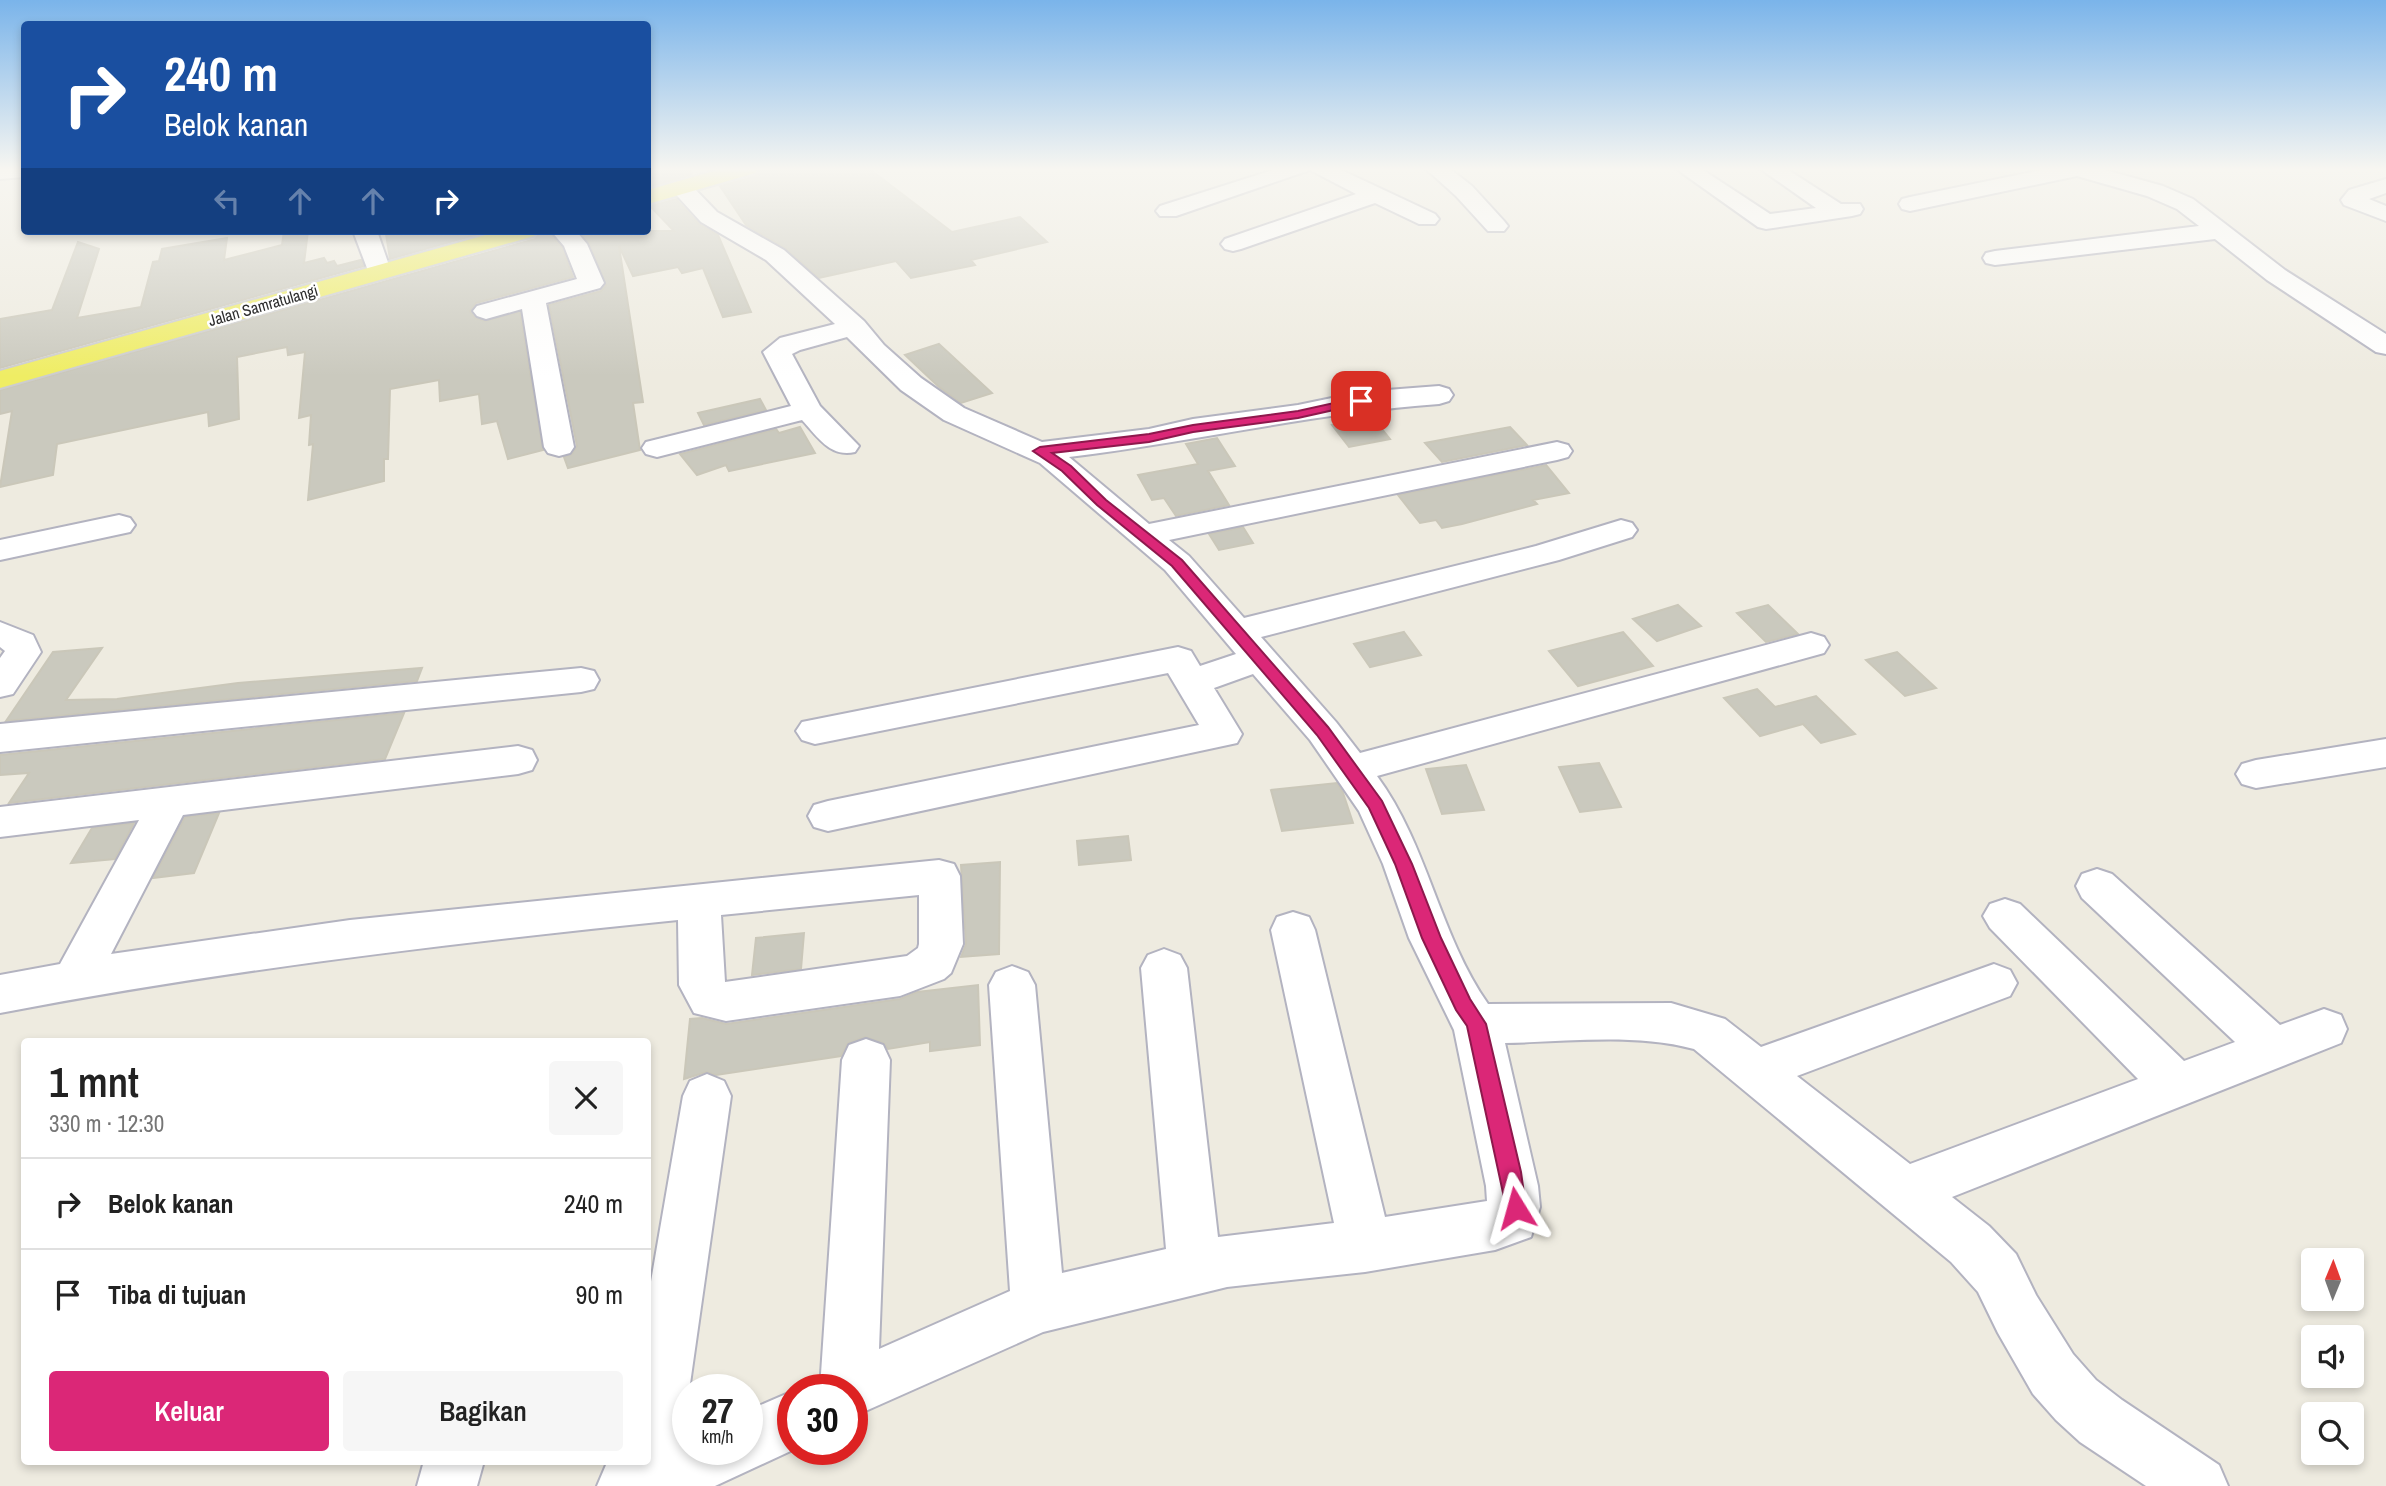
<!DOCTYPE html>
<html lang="id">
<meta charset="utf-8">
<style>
:root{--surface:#fff;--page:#f6f6f6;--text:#222;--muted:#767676;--line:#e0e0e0;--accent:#db2777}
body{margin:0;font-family:"Archivo Narrow",sans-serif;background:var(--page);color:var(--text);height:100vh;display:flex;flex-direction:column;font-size:26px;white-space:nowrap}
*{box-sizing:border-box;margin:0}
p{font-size:23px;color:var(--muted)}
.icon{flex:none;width:38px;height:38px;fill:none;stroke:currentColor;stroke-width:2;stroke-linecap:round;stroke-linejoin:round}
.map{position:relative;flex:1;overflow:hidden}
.sheet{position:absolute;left:21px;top:1038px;width:630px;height:427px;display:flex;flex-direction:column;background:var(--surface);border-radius:7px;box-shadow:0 4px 10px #0003}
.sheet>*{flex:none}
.hud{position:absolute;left:21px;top:21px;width:630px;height:214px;border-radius:7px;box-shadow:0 4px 10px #0003;background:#1a4fa0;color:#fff;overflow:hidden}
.needle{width:46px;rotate:1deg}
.buttons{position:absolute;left:2301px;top:1248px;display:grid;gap:14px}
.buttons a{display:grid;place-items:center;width:63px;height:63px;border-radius:7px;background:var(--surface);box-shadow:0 4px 10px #0003;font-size:35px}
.speed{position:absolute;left:672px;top:1374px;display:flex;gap:14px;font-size:35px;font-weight:700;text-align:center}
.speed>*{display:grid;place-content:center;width:91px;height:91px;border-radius:50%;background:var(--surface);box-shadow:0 4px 10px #0003;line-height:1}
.speed small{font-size:18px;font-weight:400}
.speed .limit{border:10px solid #d22;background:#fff;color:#111}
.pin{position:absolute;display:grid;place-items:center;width:60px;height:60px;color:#fff;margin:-30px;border-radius:14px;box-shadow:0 4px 10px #0006}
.me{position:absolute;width:77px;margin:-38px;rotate:352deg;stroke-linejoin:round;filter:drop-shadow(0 0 5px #0008)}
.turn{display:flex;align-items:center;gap:24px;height:147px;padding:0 28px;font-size:32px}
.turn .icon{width:91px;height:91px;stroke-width:2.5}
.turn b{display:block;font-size:49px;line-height:60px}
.lanes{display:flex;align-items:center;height:66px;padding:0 28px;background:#0003;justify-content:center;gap:35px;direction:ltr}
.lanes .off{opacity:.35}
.round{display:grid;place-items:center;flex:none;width:74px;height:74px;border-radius:7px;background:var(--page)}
.head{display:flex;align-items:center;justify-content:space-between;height:119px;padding:0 28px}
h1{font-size:42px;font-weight:600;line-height:52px}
.button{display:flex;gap:14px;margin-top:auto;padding:14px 28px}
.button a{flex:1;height:80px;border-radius:7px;background:var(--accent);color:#fff;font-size:28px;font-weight:600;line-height:80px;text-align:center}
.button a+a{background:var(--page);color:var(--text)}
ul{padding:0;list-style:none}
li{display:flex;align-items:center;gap:21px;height:91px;padding:0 28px;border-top:2px solid var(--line)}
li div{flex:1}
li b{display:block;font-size:26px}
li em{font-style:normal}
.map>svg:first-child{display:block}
.building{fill:#cac9be;stroke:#cac7b9;stroke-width:2}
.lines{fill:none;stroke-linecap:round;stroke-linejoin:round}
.minor-casing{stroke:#b3b3c0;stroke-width:4}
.major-casing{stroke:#cdcdcd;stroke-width:4}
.minor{fill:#fff;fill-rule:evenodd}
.major{fill:#efed64;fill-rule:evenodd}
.route{fill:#db2777;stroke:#8e194d;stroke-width:2}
.labels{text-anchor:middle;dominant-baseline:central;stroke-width:5;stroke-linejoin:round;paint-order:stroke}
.far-street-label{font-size:16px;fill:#2d2d2d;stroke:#fff}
</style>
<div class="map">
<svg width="2386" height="1486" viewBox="0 0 2386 1486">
<rect width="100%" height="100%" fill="#eeebe0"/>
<path class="building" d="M648 168H689L692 175 648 187Z
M761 168H868L952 232 1020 217 1047 242 971 260 975 265 911 278 896 261 819 278 785 248 746 225 720 186 756 176Z
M676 199 699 224 718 235 751 312 723 317 703 268 682 273 678 267 633 276 619 246 643 402 633 403 640 450 568 468 564 457 572 454 577 446 549 305 601 291 606 285 589 243 579 231H674L650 206Z
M284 231H308L304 263 324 258 327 263 334 261 337 266 361 260 364 266 0 368V319L52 310 78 242 99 249 77 318 141 307 153 262 159 261 162 249 227 238 224 260 282 245Z
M401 231H490L390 259 386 234Z
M541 231H548L562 247 573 277 476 303 470 311 475 318 485 321 520 312 543 450 508 459 497 421 482 424 479 394 440 401 439 380 390 389 388 459H384V481L308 500 313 444 309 445 311 415 299 418 305 352 288 355 287 347 237 357 239 419 209 426 208 412 57 444 53 475 0 487 12 411 0 414V390L535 239Z
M939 344 992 393 961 403 939 387 905 355Z
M760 399 766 410 704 425 698 413Z
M1372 417 1390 439 1349 447 1332 425Z
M800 427 815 453 729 471 726 465 697 475 680 454 776 429 779 433Z
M1510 427 1527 445 1442 462 1425 443Z
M1217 438 1235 466 1208 471 1229 505 1176 516 1164 498 1152 500 1138 475 1198 464 1186 444Z
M1546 465 1569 493 1533 500 1537 504 1462 524 1442 528 1436 520 1420 523 1398 495Z
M1243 527 1253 543 1219 550 1209 534Z
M1678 605 1701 626 1657 641 1633 619Z
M1768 605 1798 634 1766 642 1737 613Z
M1404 632 1421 655 1370 667 1354 644Z
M1623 632 1653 666 1578 686 1549 651Z
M102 648 66 700 117 699 238 683 422 668 417 681 6 721 53 652Z
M1897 652 1936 688 1905 696 1866 660Z
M1757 689 1775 707 1816 696 1855 734 1821 743 1803 724 1760 736 1724 698Z
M404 713 385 759 9 803 29 773 0 775V755Z
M1599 763 1621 807 1580 812 1559 767Z
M1466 765 1484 810 1442 814 1426 769Z
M1337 783 1343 793 1353 823 1282 831 1271 790Z
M219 813 194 873 153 878 185 817Z
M134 823 115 859 71 863 92 828Z
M1128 836 1131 860 1079 865 1077 841Z
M1000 862 999 954 961 957 966 944 961 865Z
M804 933 801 969 752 975 756 938Z
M978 985 980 1045 930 1051V1042L888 1049 884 1043 865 1037 848 1043 841 1056 716 1075 706 1072 684 1079 690 1019 702 1018 726 1024 900 999 917 992Z"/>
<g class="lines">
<defs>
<path id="minor" d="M0 168H24V177L0 179Z
M1279 168H1337L1435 214 1439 219 1435 224H1419L1375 203 1241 249 1233 251 1225 249 1221 244 1225 239 1356 194 1310 170 1176 216H1160L1156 211 1160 206Z
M1425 168H1449L1472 186 1504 221 1508 226 1504 231H1488L1456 196Z
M1675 168H1700L1770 214 1816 208 1759 168H1785L1841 204H1860L1863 209 1860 214 1852 216 1766 229 1758 227Z
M2051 168H2098L2163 186 2193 199 2285 270 2386 334V354L2376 352 2267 280 2215 239 1995 265 1986 263 1983 258 1986 253 1995 251 2199 226 2177 209 2147 196 2077 176 1910 211 1902 209 1899 204 1902 199 1910 197Z
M2386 179V193L2369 199 2386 206V221L2344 205 2341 200 2349 190Z
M681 181 689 183 717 212 784 250 864 321 884 345 921 378 964 408 1042 442 1149 429 1193 419 1298 405 1361 392 1439 386 1449 389 1453 395 1449 401 1439 404C1314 413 1192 442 1069 457L1149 524 1557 442 1568 445 1572 451 1568 457 1557 460 1169 540 1189 556 1244 618 1536 546 1621 520 1632 523 1637 530 1632 537 1559 560 1261 637 1336 722 1360 753 1811 633 1824 637 1829 645 1824 653 1377 776C1428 845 1439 934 1488 1004L1671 1003 1725 1019 1761 1047 1994 964 2010 970 2017 983 2010 996 1797 1076 1910 1164 2138 1079 1990 928 1983 916 1990 904 2005 899 2020 904 2184 1061 2235 1042 2082 898 2076 886 2082 874 2097 869 2112 874 2280 1025 2324 1009 2341 1015 2347 1029 2341 1043 1952 1197 1989 1226 2016 1254 2036 1295 2073 1354 2096 1380 2122 1400 2219 1465 2228 1486H2146L2080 1442 2056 1420 2033 1394 1998 1333 1978 1292 1951 1262 1694 1049C1634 1033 1566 1042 1505 1043L1538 1186 1540 1207 1531 1237 1495 1250 1365 1272 1227 1287 1043 1332 852 1417V1390L820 1389 842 1060 849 1045 866 1039 883 1045 890 1060 879 1349 1010 1291 989 985 996 972 1012 966 1028 972 1035 985 1062 1273 1166 1249 1141 968 1148 955 1164 949 1180 955 1187 968 1218 1237 1334 1223 1271 930 1277 917 1293 912 1309 917 1315 930 1385 1217 1487 1201 1486 1186 1454 1030 1409 938 1383 864 1359 811 1310 740 1253 674 1214 688 1242 734 1237 743 828 831 814 827 808 816 814 805 828 801 1199 725 1168 673 815 744 802 740 796 731 802 722 1178 647 1191 651 1200 666 1236 654 1165 570 1040 463 944 420 901 390 847 337 800 350 792 354 820 406 859 446 855 452C830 458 817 436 802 420L657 457 646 454 642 448 646 442 791 406 763 352 780 338 835 324 766 260 701 222 670 188 673 183Z
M353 231H377L391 271 388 276 379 278 370 276Z
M551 231H576L587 244 604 283 600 288 546 303 574 447 570 453 559 456 548 453 544 447 522 309 486 319 477 316 473 311 477 306 577 279 564 246Z
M119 515 130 518 135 525 130 532 0 560V540Z
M0 622 33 635 41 652 13 694 0 697V658L5 651 0 647Z
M581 668 594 671 599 680 594 689 581 692 0 752V724Z
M2386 739V767L2256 788 2242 784 2236 774 2242 764 2256 760Z
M518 746 532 750 537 760 532 770 518 774 183 815 111 954 350 920 939 860 954 864 960 876 963 944 951 973 944 979 900 996 726 1021 694 1013 679 985 678 920C450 943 225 970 0 1013V975L60 964 139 820 0 837V807ZM919 895V944L918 948 907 956 725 982 721 915Z
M707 1074 724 1081 731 1096 682 1440 688 1437V1449H747V1411L793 1391V1449H795L715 1486H597L606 1465 614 1461H648V1299L683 1096 690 1081Z
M424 1461H484L477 1486H417Z"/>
<path id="major" d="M724 168H758L755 173 648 204V190Z
M500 231H538L534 236 0 388V371Z"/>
</defs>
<use href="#minor" class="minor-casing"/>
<use href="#major" class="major-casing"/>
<use href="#minor" class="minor"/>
<use href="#major" class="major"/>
</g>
<linearGradient id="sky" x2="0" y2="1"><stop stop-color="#7ab4ea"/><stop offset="0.45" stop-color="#f7f6f1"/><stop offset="1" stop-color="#f7f6f1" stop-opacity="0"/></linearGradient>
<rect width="2386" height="376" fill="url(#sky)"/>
<path class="route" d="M1361 397 1367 401 1365 403 1298 418 1193 432 1149 442 1052 453 1071 466 1106 500 1182 560 1328 727 1382 801 1412 864 1441 938 1470 999 1486 1024 1521 1172 1526 1208 1523 1216 1516 1219 1508 1216 1467 1026 1456 1010 1422 938 1395 864 1369 808 1317 735 1172 566 1097 505 1062 471 1033 451 1040 447 1149 434 1193 425 1298 411Z"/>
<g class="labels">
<g class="far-street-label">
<text transform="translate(263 305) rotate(-16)">Jalan Samratulangi</text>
</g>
</g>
</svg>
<div class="buttons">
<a><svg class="needle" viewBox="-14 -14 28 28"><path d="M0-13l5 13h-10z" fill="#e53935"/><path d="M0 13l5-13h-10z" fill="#767676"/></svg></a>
<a><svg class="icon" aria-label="sound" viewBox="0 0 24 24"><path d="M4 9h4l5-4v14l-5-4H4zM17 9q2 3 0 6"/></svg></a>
<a><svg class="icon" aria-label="search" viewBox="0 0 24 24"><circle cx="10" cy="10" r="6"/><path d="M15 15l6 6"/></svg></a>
</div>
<div class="speed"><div>27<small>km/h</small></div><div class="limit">30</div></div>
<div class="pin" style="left:1361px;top:401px;background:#d93025"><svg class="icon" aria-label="arrive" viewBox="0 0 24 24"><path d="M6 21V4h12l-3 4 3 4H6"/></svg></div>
<svg class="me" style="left:1516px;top:1208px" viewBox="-20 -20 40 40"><path d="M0-17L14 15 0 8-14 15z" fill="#db2777" stroke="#fff" stroke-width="4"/></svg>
<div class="hud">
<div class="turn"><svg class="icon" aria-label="right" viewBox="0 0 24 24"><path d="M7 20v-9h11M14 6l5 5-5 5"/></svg><div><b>240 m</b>Belok kanan</div></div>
<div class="lanes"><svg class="icon off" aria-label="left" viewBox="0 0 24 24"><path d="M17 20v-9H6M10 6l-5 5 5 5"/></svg><svg class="icon off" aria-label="ahead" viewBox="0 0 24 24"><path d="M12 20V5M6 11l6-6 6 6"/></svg><svg class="icon off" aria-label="ahead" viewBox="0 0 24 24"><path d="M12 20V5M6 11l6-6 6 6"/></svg><svg class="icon" aria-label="right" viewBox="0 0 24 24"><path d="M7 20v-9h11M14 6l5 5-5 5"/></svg></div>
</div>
<section class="sheet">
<div class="head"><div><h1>1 mnt</h1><p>330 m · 12:30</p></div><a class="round"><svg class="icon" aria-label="close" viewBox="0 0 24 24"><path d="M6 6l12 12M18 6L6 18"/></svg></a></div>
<ul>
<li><svg class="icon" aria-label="right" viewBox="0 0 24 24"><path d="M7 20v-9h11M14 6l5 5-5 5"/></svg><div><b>Belok kanan</b></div><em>240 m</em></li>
<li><svg class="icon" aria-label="arrive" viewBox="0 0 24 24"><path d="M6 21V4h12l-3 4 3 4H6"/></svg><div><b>Tiba di tujuan</b></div><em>90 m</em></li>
</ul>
<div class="button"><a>Keluar</a><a>Bagikan</a></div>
</section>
</div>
